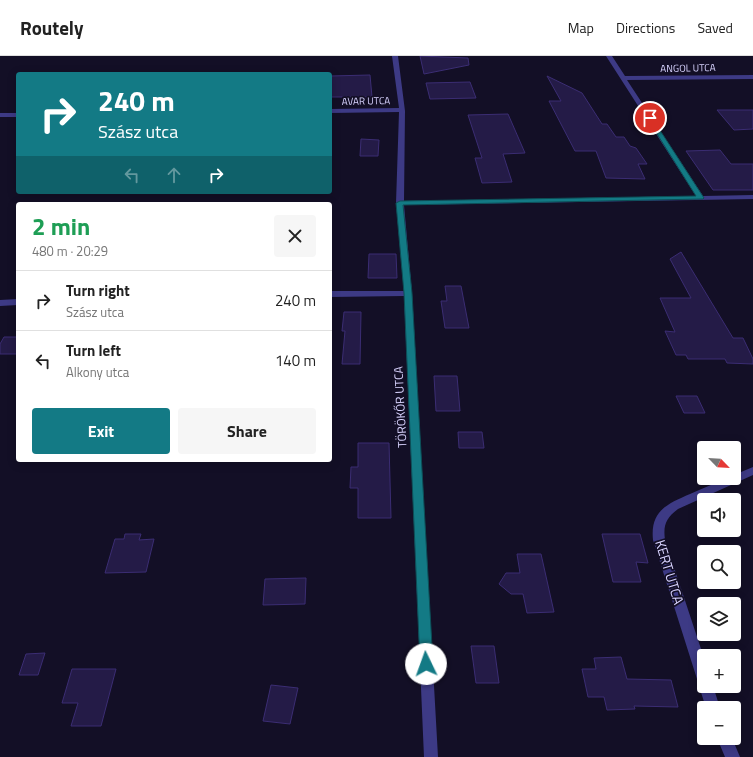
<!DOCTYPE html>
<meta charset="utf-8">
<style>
:root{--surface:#fff;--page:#f6f6f6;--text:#222;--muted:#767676;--line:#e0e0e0;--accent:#137a85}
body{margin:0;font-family:"Titillium Web",sans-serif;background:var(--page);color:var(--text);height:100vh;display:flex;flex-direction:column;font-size:15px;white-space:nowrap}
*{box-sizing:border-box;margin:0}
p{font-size:13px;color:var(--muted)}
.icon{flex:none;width:22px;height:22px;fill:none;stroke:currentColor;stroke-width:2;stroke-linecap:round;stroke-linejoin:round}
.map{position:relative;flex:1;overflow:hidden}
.details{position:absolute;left:16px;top:146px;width:316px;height:260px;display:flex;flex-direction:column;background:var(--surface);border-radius:4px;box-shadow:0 2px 10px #0003}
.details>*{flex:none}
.hud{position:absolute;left:16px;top:16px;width:316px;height:122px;border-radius:4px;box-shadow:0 2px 10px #0003;background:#137a85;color:#fff;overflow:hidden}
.needle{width:26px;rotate:115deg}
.fabs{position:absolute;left:697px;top:385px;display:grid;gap:8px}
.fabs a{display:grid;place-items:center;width:44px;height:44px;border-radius:4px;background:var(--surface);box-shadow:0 2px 10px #0003;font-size:20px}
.pin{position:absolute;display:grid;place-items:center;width:34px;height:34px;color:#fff;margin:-17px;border:2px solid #fff;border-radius:50%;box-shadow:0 1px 4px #0007}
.me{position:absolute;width:44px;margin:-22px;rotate:357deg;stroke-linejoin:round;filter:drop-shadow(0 0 3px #0008)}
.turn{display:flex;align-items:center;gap:14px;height:84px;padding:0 16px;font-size:18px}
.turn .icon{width:52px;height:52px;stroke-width:2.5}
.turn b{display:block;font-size:28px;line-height:34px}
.lanes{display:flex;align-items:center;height:38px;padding:0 16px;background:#0003;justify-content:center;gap:20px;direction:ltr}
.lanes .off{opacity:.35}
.round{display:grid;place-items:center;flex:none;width:42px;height:42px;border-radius:4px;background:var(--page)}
.headline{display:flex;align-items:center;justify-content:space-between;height:68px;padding:0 16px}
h1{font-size:24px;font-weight:700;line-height:30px;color:#1e9e55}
.cta{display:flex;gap:8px;margin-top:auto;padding:8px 16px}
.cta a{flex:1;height:46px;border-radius:4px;background:var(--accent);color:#fff;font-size:16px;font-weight:700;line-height:46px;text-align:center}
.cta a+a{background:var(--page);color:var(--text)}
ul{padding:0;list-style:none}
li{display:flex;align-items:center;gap:12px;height:60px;padding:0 16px;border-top:1px solid var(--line)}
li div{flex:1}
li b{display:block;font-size:15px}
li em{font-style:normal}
header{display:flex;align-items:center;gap:24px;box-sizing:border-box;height:56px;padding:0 20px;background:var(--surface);border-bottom:1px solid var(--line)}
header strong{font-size:19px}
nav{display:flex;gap:22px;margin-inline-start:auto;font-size:14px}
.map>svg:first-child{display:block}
.building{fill:#241b47;stroke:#3b2d73}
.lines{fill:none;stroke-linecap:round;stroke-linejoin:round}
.minor{fill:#3d3a85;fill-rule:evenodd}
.route{fill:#137a85;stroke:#0c4f56}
.labels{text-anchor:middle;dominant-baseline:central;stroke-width:3.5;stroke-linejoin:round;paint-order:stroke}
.far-street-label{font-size:10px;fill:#d9d4ff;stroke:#130f26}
.street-label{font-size:12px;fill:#d9d4ff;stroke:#130f26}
.near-street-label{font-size:14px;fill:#d9d4ff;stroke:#130f26}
</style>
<header>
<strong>Routely</strong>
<nav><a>Map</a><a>Directions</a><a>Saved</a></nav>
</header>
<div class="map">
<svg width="753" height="701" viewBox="0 0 753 701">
<rect width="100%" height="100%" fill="#130f26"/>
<path class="building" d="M420 0 468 2 469 9 424 18Z
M370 19 372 41H330V20Z
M547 20 582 37 602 68H607L616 81H624L630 90 636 92 647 108H638L645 123 606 122 596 95H575L549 45H561Z
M470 26 476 42 430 43 426 27Z
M717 54H753V73L734 74Z
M508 58 525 97 503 98 512 126 482 127 475 102H482L468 59Z
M361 83 379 84 378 100H360Z
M720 94 731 108H753V134H713L686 95Z
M681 196 733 282H743L753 303V308L727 307 725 303H688L686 299H676L665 275 675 276 660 242H691L670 203Z
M369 198H396L397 222H368Z
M445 230H461L469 272H445L441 245H447Z
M344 256H361L360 308H342L345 275H342Z
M4 281H18V298H0V288Z
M434 320H457L460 355H436Z
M676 340H697L705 357H684Z
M458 376H482L484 392H459Z
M358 387H389L391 462H358V432H350L351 411H358Z
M125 478H141L139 484 154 483 146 516 105 517 115 483H124Z
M602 478H640L648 507 636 506 641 526H613Z
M517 498H541L554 556 527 557 523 538H511L499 528 506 517H520Z
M306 522 305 548 263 549 265 523Z
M471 590H494L499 627H476Z
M45 597 38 619H19L26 598Z
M621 601 627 623 671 624 678 651 634 650 635 653 607 654 604 641H588L582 613H596L594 602Z
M72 613H116L101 670H71L78 647H62Z
M271 629 298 632 290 668 263 665Z"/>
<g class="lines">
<path class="minor" d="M392 0H398L405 55 404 145 696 140 606 0H612L625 20 753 19V23L627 24 703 140 753 139V143L404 149 412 237 438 701H424L404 240 330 241V235H404L396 147 399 56 330 57V53L399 52Z
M0 57H18V61H0Z
M18 243V249L0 250V244Z
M753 411V419L678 453C666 462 663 469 665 484L704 602V630H713L720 652H706L699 630 700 628 697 623 653 484C650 455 667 448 690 438 702 433 715 427 727 422H734V419Z
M717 682H732L740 701H725Z"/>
</g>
<path class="route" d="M648 61 652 62 704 142 703 143 403 149 412 237 433 608 431 612 426 614 422 612 420 608 404 237 396 147 400 145 696 140 647 62Z"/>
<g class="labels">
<g class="far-street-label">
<text transform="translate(688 12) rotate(-1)">ANGOL UTCA</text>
<text transform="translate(366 45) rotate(-1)">AVAR UTCA</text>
</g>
<g class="street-label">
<text transform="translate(400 351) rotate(-93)">TÖRÖKŐR UTCA</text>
</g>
<g class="near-street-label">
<text transform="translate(670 516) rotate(73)">KERT UTCA</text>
</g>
</g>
</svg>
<div class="fabs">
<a><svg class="needle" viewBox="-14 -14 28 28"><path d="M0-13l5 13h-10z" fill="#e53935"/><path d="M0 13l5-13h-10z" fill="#767676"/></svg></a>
<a><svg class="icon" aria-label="sound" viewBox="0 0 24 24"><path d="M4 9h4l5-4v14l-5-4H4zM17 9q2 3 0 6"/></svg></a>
<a><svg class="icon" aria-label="search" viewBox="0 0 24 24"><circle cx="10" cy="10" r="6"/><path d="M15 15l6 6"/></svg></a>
<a><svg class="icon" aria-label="layers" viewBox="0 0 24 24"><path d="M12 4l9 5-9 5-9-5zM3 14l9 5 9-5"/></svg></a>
<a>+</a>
<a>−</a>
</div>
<div class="pin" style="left:650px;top:62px;background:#d93025"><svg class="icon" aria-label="arrive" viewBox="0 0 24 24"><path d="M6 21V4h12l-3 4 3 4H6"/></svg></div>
<svg class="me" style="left:426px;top:608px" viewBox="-20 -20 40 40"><circle r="19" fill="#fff"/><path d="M0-13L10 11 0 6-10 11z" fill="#137a85"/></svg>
<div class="hud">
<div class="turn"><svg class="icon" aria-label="right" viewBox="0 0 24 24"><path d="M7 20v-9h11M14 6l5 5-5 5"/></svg><div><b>240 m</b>Szász utca</div></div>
<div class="lanes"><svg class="icon off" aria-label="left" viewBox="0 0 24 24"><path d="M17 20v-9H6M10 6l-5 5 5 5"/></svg><svg class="icon off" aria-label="ahead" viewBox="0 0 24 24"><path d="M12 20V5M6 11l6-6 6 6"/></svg><svg class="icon" aria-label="right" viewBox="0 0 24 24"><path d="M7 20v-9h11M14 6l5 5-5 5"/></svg></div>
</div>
<section class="details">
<div class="headline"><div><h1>2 min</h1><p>480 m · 20:29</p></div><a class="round"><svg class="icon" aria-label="close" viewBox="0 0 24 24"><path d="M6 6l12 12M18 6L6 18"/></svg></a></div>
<ul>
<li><svg class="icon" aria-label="right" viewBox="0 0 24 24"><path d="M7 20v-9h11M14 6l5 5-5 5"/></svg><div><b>Turn right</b><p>Szász utca</p></div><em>240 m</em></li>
<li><svg class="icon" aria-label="left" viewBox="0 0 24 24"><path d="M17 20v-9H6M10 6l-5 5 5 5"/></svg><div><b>Turn left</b><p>Alkony utca</p></div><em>140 m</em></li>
</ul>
<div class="cta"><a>Exit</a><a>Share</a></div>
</section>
</div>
